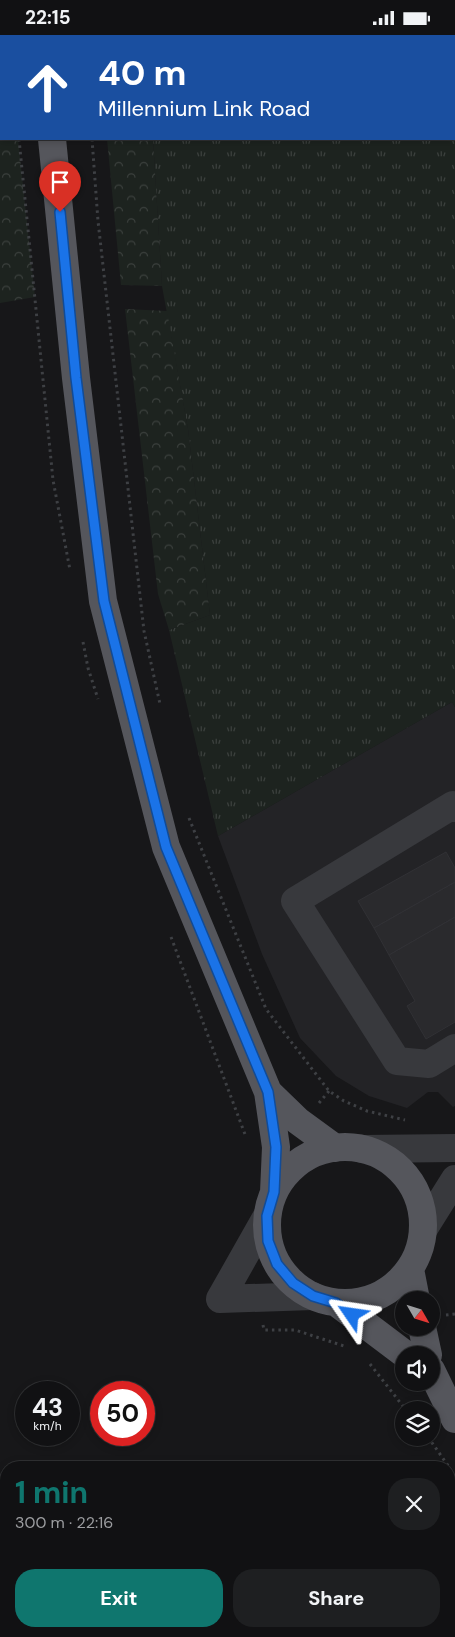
<!DOCTYPE html>
<meta charset="utf-8">
<style>
:root{--surface:#111113;--page:#1e1f21;--text:#f1f3f6;--muted:#9c9da0;--line:#303133;--accent:#0f766e}
body{margin:0;font-family:"DM Sans",sans-serif;background:var(--page);color:var(--text);height:100vh;display:flex;flex-direction:column;font-size:19px;white-space:nowrap}
*{box-sizing:border-box;margin:0}
p{font-size:16px;color:var(--muted)}
.icon{flex:none;width:28px;height:28px;fill:none;stroke:currentColor;stroke-width:2;stroke-linecap:round;stroke-linejoin:round}
.map{position:relative;flex:1;overflow:hidden}
.details{position:absolute;left:0px;top:1426px;width:455px;height:176px;display:flex;flex-direction:column;background:var(--surface);border-radius:20px 20px 0 0;box-shadow:0 2px 8px #0003,0 0 0 1px var(--line)}
.details>*{flex:none}
.top-card{position:absolute;left:0px;top:0px;width:455px;height:105px;box-shadow:0 2px 8px #0003,0 0 0 1px var(--line);background:#1a4fa0;color:#fff;overflow:hidden}
.needle{width:32px;rotate:129deg}
.buttons{position:absolute;left:395px;top:1256px;display:grid;gap:10px}
.buttons a{display:grid;place-items:center;width:45px;height:45px;border-radius:50%;background:var(--surface);box-shadow:0 2px 8px #0003,0 0 0 1px var(--line);font-size:25px}
.speed{position:absolute;left:15px;top:1346px;display:flex;gap:10px;font-size:25px;font-weight:700;text-align:center}
.speed>*{display:grid;place-content:center;width:65px;height:65px;border-radius:50%;background:var(--surface);box-shadow:0 2px 8px #0003,0 0 0 1px var(--line);line-height:1}
.speed small{font-size:12px;font-weight:400}
.speed .limit{border:8px solid #d22;background:#fff;color:#111}
.pin{position:absolute;display:grid;place-items:center;width:42px;height:42px;color:#fff;margin:-51px -21px;border-radius:50% 50% 50% 0;rotate:-45deg;box-shadow:0 0 5px #0007}
.pin .icon{rotate:45deg}
.me{position:absolute;width:55px;margin:-28px;rotate:302deg;stroke-linejoin:round;filter:drop-shadow(0 0 4px #0008)}
.turn{display:flex;align-items:center;gap:18px;height:105px;padding:0 15px;font-size:22px}
.turn .icon{width:65px;height:65px;stroke-width:2.5}
.turn b{display:block;font-size:35px;line-height:42px}
.round{display:grid;place-items:center;flex:none;width:52px;height:52px;border-radius:20px;background:var(--page)}
.headline{display:flex;align-items:center;justify-content:space-between;height:85px;padding:0 15px}
h1{font-size:30px;font-weight:700;line-height:38px;color:var(--accent)}
.button{display:flex;gap:10px;margin-top:auto;padding:10px 15px}
.button a{flex:1;height:58px;border-radius:20px;background:var(--accent);color:#fff;font-size:20px;font-weight:700;line-height:58px;text-align:center}
.button a+a{background:var(--page);color:var(--text)}
.status{display:flex;justify-content:space-between;align-items:center;height:35px;padding:0 25px;background:var(--surface);direction:ltr}
.status svg{height:14px;fill:currentColor}
.map>svg:first-child{display:block}
.built{fill:#232326}
.grass{fill:url(#grass-tufts)}
.forest{fill:url(#forest-crowns)}
.building{fill:#2a2a2d;stroke:#313135}
.lines{fill:none;stroke-linecap:round;stroke-linejoin:round}
.path{stroke:#3e4044;stroke-width:3;stroke-dasharray:2.5 4;stroke-linecap:butt}
.minor{stroke:#38393d;stroke-width:28}
.major{stroke:#55565c;stroke-width:28}
.route-casing{stroke:#114b97;stroke-width:12}
.route{stroke:#1a73e8;stroke-width:9}
</style>
<div class="status"><b>22:15</b><svg viewBox="0 0 49 12"><path d="M0 12V9h3v3zM5 12V6h3v6zM10 12V3h3v9zM15 12V0h3v12zM26 1h20v11H26zM47 4h2v5h-2z"/></svg></div>
<div class="map">
<svg width="455" height="1602" viewBox="0 0 455 1602">
<defs>
<pattern id="grass-tufts" width="24" height="20" patternUnits="userSpaceOnUse" patternTransform="scale(1.25)"><rect width="24" height="20" fill="#1d231f"/><path d="M3 7l-1-3M5 7V3M7 7l1-3M15 17l-1-3M17 17v-4M19 17l1-3" fill="none" stroke="#3b403d"/></pattern>
<pattern id="forest-crowns" width="20" height="18" patternUnits="userSpaceOnUse" patternTransform="scale(1.25)"><rect width="20" height="18" fill="#1d231f"/><path d="M2 6a3 3 0 1 1 6 0M12 15a3 3 0 1 1 6 0" fill="none" stroke="#3b403d"/></pattern>
</defs>
<rect width="100%" height="100%" fill="#171719"/>
<path class="built" d="M452 667 455 672V1071L453 1072 438 1057H428L407 1073 369 1061 336 1041 300 1003 262 919 218 801Z"/>
<path class="grass" d="M146 0H455V672L452 667 218 801 169 595 210 580 188 394 162 251 153 104H454V1Z"/>
<path class="forest" d="M0 0 7 1H1V104H18L35 262 0 268Z
M107 104H153L162 251 121 250Z
M125 274 167 276 188 394 210 580 169 595 158 559Z"/>
<path class="building" d="M446 817 455 833V847L374 893 358 866Z
M455 847V882L389 920 374 893Z
M455 882V987L426 1004 407 971 415 966 389 920Z"/>
<g class="lines">
<path class="path" d="M12 0V1
M85 0V1
M19 104 53 445 70 535
M92 104 98 186 144 596 160 669
M83 607 88 633 98 664
M189 783 266 974 329 1056 344 1066 367 1076 405 1085
M171 902 246 1102
M319 1068 329 1056
M446 1280 455 1279
M263 1290 264 1295H295L347 1312
M370 1329 406 1375
M428 1402 449 1432
M449 1433 455 1443"/>
<path class="minor" d="M455 773 453 770 295 866 397 1026 429 1029 455 1013
M362 1114 455 1113
M423 1195 455 1144
M220 1264 267 1181
M220 1264 313 1261"/>
<path class="major" d="M42 0V1
M52 104 76 343 103 566 166 812 268 1057 276 1112 274 1157
M268 1057 298 1086 335 1113
M267 1190a78 78 0 1 1 156 0a78 78 0 1 1-156 0Z
M410 1234 416 1265
M337 1268 406 1320
M422 1292 428 1320
M431 1335 455 1384"/>
</g>
<g class="lines">
<defs>
<path id="route" d="M60 177 76 343 104 566 166 812 268 1057 276 1112 274 1157 267 1181 268 1206 277 1229 293 1248 313 1261 336 1268 352 1280"/>
</defs>
<use href="#route" class="route-casing"/>
<use href="#route" class="route"/>
</g>
</svg>
<div class="buttons">
<a><svg class="needle" viewBox="-14 -14 28 28"><path d="M0-13l5 13h-10z" fill="#e53935"/><path d="M0 13l5-13h-10z" fill="#9c9da0"/></svg></a>
<a><svg class="icon" aria-label="sound" viewBox="0 0 24 24"><path d="M4 9h4l5-4v14l-5-4H4zM17 9q2 3 0 6"/></svg></a>
<a><svg class="icon" aria-label="layers" viewBox="0 0 24 24"><path d="M12 4l9 5-9 5-9-5zM3 14l9 5 9-5"/></svg></a>
</div>
<div class="speed"><div>43<small>km/h</small></div><div class="limit">50</div></div>
<div class="pin" style="left:60px;top:177px;background:#d93025"><svg class="icon" aria-label="arrive" viewBox="0 0 24 24"><path d="M6 21V4h12l-3 4 3 4H6"/></svg></div>
<svg class="me" style="left:352px;top:1280px" viewBox="-20 -20 40 40"><path d="M0-17L14 15 0 8-14 15z" fill="#1a73e8" stroke="#fff" stroke-width="4"/></svg>
<div class="top-card">
<div class="turn"><svg class="icon" aria-label="ahead" viewBox="0 0 24 24"><path d="M12 20V5M6 11l6-6 6 6"/></svg><div><b>40 m</b>Millennium Link Road</div></div>
</div>
<section class="details">
<div class="headline"><div><h1>1 min</h1><p>300 m · 22:16</p></div><a class="round"><svg class="icon" aria-label="close" viewBox="0 0 24 24"><path d="M6 6l12 12M18 6L6 18"/></svg></a></div>
<div class="button"><a>Exit</a><a>Share</a></div>
</section>
</div>
